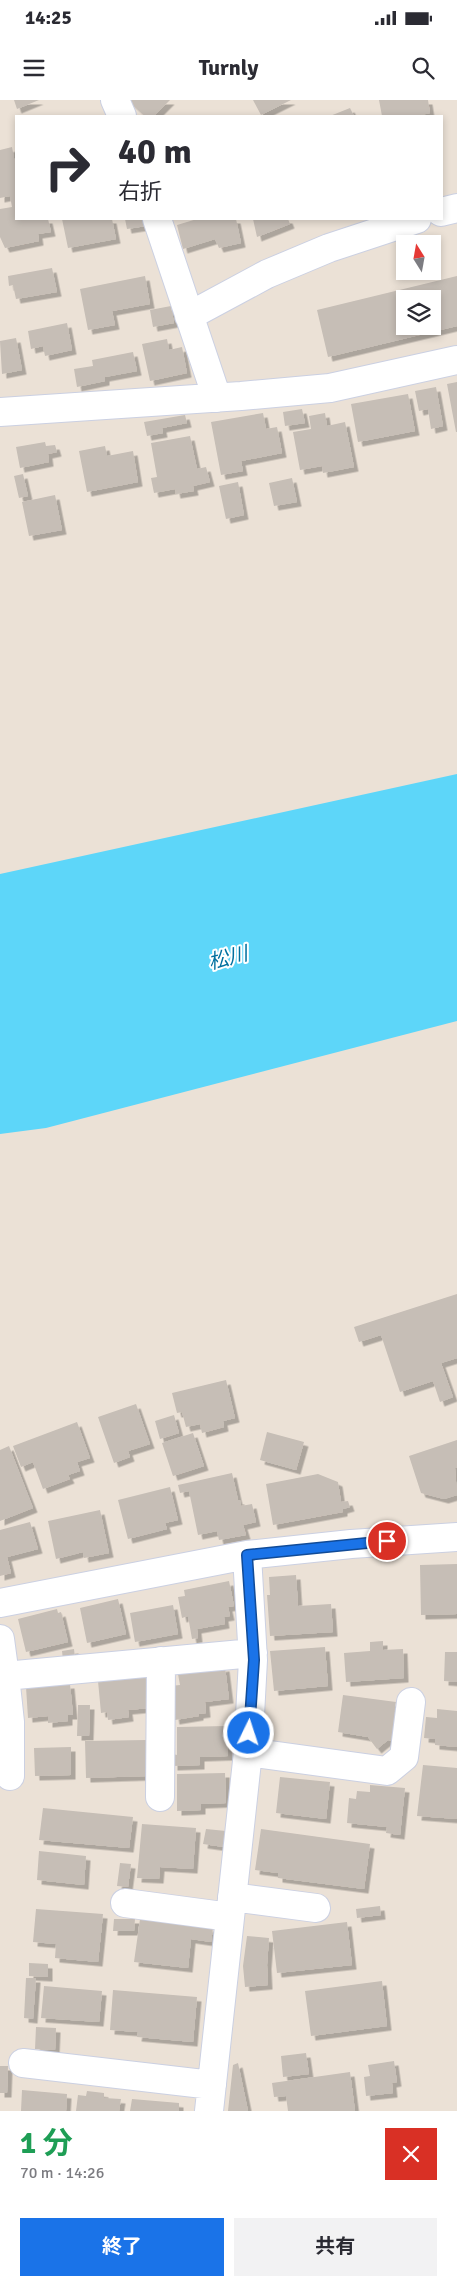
<!DOCTYPE html>
<html lang="ja">
<meta charset="utf-8">
<style>
:root{--surface:#fff;--page:#f2f2f3;--text:#2b2b33;--muted:#7c7c81;--accent:#1a73e8}
body{margin:0;font-family:Signika,"Noto Sans JP",sans-serif;background:var(--page);color:var(--text);height:100vh;display:flex;flex-direction:column;font-size:19px;white-space:nowrap}
*{box-sizing:border-box;margin:0}
p{font-size:16px;color:var(--muted)}
.icon{flex:none;width:28px;height:28px;fill:none;stroke:currentColor;stroke-width:2;stroke-linecap:round;stroke-linejoin:round}
.map{position:relative;height:2011px;overflow:hidden}
.drawer{display:flex;flex-direction:column;background:var(--surface);flex:1}
.drawer>*{flex:none}
.guide{position:absolute;left:15px;top:15px;width:428px;height:105px;border-radius:0px;box-shadow:0 2px 8px #0003;background:#fff;color:var(--text);overflow:hidden}
.needle{width:32px;rotate:349deg}
.buttons{position:absolute;left:396px;top:135px;display:grid;gap:10px}
.buttons a{display:grid;place-items:center;width:45px;height:45px;border-radius:0px;background:var(--surface);box-shadow:0 2px 8px #0003;font-size:25px}
.pin{position:absolute;display:grid;place-items:center;width:42px;height:42px;color:#fff;margin:-21px;border:2px solid #fff;border-radius:50%;box-shadow:0 1px 5px #0007}
.me{position:absolute;width:55px;margin:-28px;rotate:4deg;stroke-linejoin:round;filter:drop-shadow(0 0 4px #0008)}
.turn{display:flex;align-items:center;gap:18px;height:105px;padding:0 20px;font-size:22px}
.turn .icon{width:65px;height:65px;stroke-width:2.5}
.turn b{display:block;font-size:35px;line-height:42px}
.round{display:grid;place-items:center;flex:none;width:52px;height:52px;border-radius:0px;background:var(--page)}
.summary{display:flex;align-items:center;justify-content:space-between;height:85px;padding:0 20px}
h1{font-size:30px;font-weight:700;line-height:38px;color:#1e9e55}
.primary-button{display:flex;gap:10px;margin-top:auto;padding:10px 20px}
.primary-button a{flex:1;height:58px;border-radius:0px;background:var(--accent);color:#fff;font-size:20px;font-weight:700;line-height:58px;text-align:center}
.primary-button a+a{background:var(--page);color:var(--text)}
.status{display:flex;justify-content:space-between;align-items:center;height:35px;padding:0 25px;background:var(--surface);direction:ltr}
.status svg{height:14px;fill:currentColor}
header{display:flex;justify-content:space-between;align-items:center;height:65px;padding:0 20px;background:var(--surface);font-size:22px;font-weight:700}
.map>svg:first-child{display:block}
.water{fill:#5dd6f9}
.building{fill:#c6beb6;fill-rule:evenodd;filter:url(#shadow)}
.lines{fill:none;stroke-linecap:round;stroke-linejoin:round}
.minor-casing{stroke:#cbd0e2;stroke-width:30}
.minor{stroke:#fff;stroke-width:28}
.route-casing{stroke:#114b97;stroke-width:12}
.route{stroke:#1a73e8;stroke-width:9}
.labels{text-anchor:middle;dominant-baseline:central;stroke-width:4;stroke-linejoin:round;paint-order:stroke}
.water-label{font-size:20px;font-style:italic;fill:#01709f;stroke:#fff}
</style>
<div class="status"><b>14:25</b><svg viewBox="0 0 49 12"><path d="M0 12V9h3v3zM5 12V6h3v6zM10 12V3h3v9zM15 12V0h3v12zM26 1h20v11H26zM47 4h2v5h-2z"/></svg></div>
<header><svg class="icon" aria-label="menu" viewBox="0 0 24 24"><path d="M4 6h16M4 12h16M4 18h16"/></svg>Turnly<svg class="icon" aria-label="search" viewBox="0 0 24 24"><circle cx="10" cy="10" r="6"/><path d="M15 15l6 6"/></svg></header>
<div class="map">
<svg width="457" height="2011" viewBox="0 0 457 2011">
<defs>
<filter id="shadow"><feDropShadow dx="4.5" dy="4.5" stdDeviation="0" flood-color="#0004"/></filter>
</defs>
<rect width="100%" height="100%" fill="#ebe1d6"/>
<path class="water" d="M457 674V921L46 1028 0 1034V774Z"/>
<path class="building" d="M14 0H39L17 9Z
M127 0H170L154 16H145Z
M253 0H291L261 15Z
M379 0H428L430 13 416 16H382Z
M350 8 354 16H330Z
M12 47 16 69V119H48L51 132 38 134 39 141 5 148 0 137V109L12 107 10 96 0 98V50Z
M62 119H112L116 139 68 148Z
M125 119H145L146 126 127 129Z
M197 119H236L241 143 219 148 215 139 183 149 177 125Z
M253 119H288L290 124 257 137Z
M52 168 57 192 16 199 13 185 9 186 8 176Z
M145 176 150 204 112 211 115 225 88 230 80 189Z
M457 176V226L328 257 317 210ZM405 199H432V226H405Z
M171 206 174 223 153 227 150 210Z
M67 223 72 250 45 256 43 246 31 249 28 231Z
M16 238 22 270 2 274 0 241Z
M167 239 169 250 182 247 187 273 150 281 142 244Z
M133 252 137 271 105 277V281L77 287 74 269 93 266 92 260Z
M457 282V332H456L447 284Z
M436 287 443 326 431 329 428 309 419 311 415 291Z
M408 294 415 331 358 342 351 304Z
M302 309 305 323 285 326 283 312Z
M263 313 266 329 277 327 282 353 241 361 243 371 221 375 211 322Z
M325 313 327 326 345 322 354 367 323 373 322 366 300 370 293 332 311 329 309 316Z
M185 315 187 323 162 328 163 333 147 336 144 322Z
M190 336 197 369 206 367 210 382 193 386 194 391 176 394 175 389 154 393 151 378 157 377 151 343Z
M45 342 46 346 55 345 57 352 48 354 49 362 20 368 16 347Z
M105 346 107 356 133 351 138 382 87 392 79 351Z
M23 374 28 396 19 398 14 376Z
M292 378 297 402 274 406 269 383Z
M238 382 244 415 226 419 219 386Z
M55 395 62 430 29 436 22 402Z
M457 1194V1258L441 1263 453 1297 440 1302 433 1281 400 1292 381 1235 359 1242 354 1227Z
M226 1280 235 1318 223 1321 224 1327 202 1333 200 1324 186 1327 182 1312 177 1313 172 1293Z
M136 1304 150 1344 128 1351 130 1357 114 1363 98 1317Z
M174 1315 179 1333 160 1339 155 1321Z
M77 1322 90 1358 77 1362 80 1371 68 1375 70 1379 43 1389 33 1362 21 1367 13 1346Z
M267 1332 304 1342 296 1370 260 1360Z
M193 1333 204 1366 173 1376 162 1343Z
M457 1340V1367L455 1368 457 1395 444 1399 421 1393 409 1356Z
M9 1346 33 1408 0 1421V1350Z
M232 1373 238 1400H240L241 1406 252 1404 256 1422 243 1425 246 1435 219 1440 217 1431 198 1435 189 1391 180 1393 178 1385Z
M318 1374 338 1382 341 1402 348 1401 350 1407 343 1409V1412L273 1425 266 1384Z
M170 1387 178 1420 165 1423 167 1429 128 1439 118 1400Z
M100 1410 109 1453 84 1458 83 1452 56 1459 48 1421Z
M30 1422 38 1449 7 1457 11 1473 0 1476V1430Z
M457 1464V1514L421 1515 420 1465Z
M296 1475 298 1506 331 1504 333 1532 270 1536 267 1495H270L269 1477Z
M229 1481 234 1506 228 1507 230 1516 224 1517 225 1524 197 1529 198 1538 192 1539 188 1516 182 1518 178 1497 185 1496 184 1490Z
M118 1499 126 1534 87 1543 80 1508Z
M173 1505 178 1534 135 1542 130 1513Z
M57 1509 58 1513 61 1512 68 1542 26 1552 18 1519Z
M383 1541V1550L403 1549 404 1578 346 1582 344 1553 370 1551V1542Z
M325 1547 328 1586 274 1591 270 1551Z
M74 1549 75 1558 63 1560 62 1551Z
M445 1552H457V1582L444 1581Z
M225 1567 229 1599 205 1602 206 1613 199 1614V1616L175 1620 170 1586 180 1585 178 1574Z
M146 1576 150 1608 128 1610 129 1617 108 1620 107 1612 101 1613 98 1581 108 1580V1577Z
M70 1584 73 1615H68V1621L48 1623V1616L28 1618 26 1587Z
M343 1595 396 1602 394 1612 401 1613 397 1642 388 1640 377 1649 368 1637 338 1632Z
M78 1605H90L89 1636H77Z
M437 1609 457 1611V1647L435 1645V1639L424 1638 426 1617 437 1618Z
M227 1626 228 1656 200 1657V1665L173 1666V1654L177 1655V1627Z
M146 1640 147 1676 86 1678 85 1641Z
M71 1647V1675L35 1676 34 1648Z
M423 1665 457 1668V1719L417 1716Z
M225 1673 226 1703 201 1704V1710L177 1711V1674Z
M280 1677 330 1682 326 1719 276 1713Z
M370 1685 405 1688 400 1735 386 1733 387 1727 347 1723 349 1698 356 1699 357 1691 370 1692Z
M43 1708 133 1717 129 1748 39 1740Z
M142 1724 196 1728 193 1769 160 1767 159 1779 137 1778Z
M206 1729 226 1731 224 1747 203 1744Z
M261 1729 370 1744 364 1789 278 1778V1773L255 1770Z
M39 1751 86 1756 84 1785 37 1780Z
M120 1763 131 1764 128 1787 117 1786Z
M380 1806 381 1815 357 1818 356 1809Z
M36 1809 103 1814 98 1862 55 1858 56 1844 33 1842Z
M114 1819H135L134 1831H113Z
M140 1819 213 1828 211 1842 191 1839 188 1868 134 1862Z
M347 1822 352 1865 277 1873 272 1831Z
M247 1836 269 1838 267 1865 268 1885 245 1887 243 1866Z
M29 1863 48 1864V1877L29 1876Z
M26 1878H36L33 1919 24 1918Z
M382 1881 387 1926 311 1936 305 1891Z
M44 1886 102 1891 99 1922 41 1918Z
M113 1890 197 1897 193 1942 137 1937 138 1932 110 1930Z
M36 1927 56 1928 55 1950 35 1949Z
M306 1953 309 1974 283 1977 281 1956Z
M394 1961 397 1982 392 1983 393 1993 366 1996 364 1977 370 1976 368 1965Z
M238 1963 248 2011H228L233 1965Z
M0 1966H8L7 1993H0Z
M350 1972 355 2011H288L286 1996 274 1997 272 1983Z
M22 1990 67 1994 66 2011H21Z
M87 1991 104 1993V1998L121 1999 119 2011H76L78 1995 86 1996Z
M132 1999 179 2003V2011H130Z"/>
<g class="lines">
<defs>
<path id="minor" d="M115 0 122 16
M441 112 457 108
M157 119 217 298
M189 216 267 174 329 148 417 119
M0 312 241 296 330 288 457 260
M0 1503 247 1455 351 1444 457 1437
M0 1539 5 1576 253 1553
M5 1576 10 1622V1676
M248 1652 387 1671 404 1657 411 1602
M160 1697 161 1561
M232 1797 316 1808
M125 1803 230 1817
M23 1963 212 1985
M209 2011 248 1652 253 1560 247 1455"/>
</defs>
<use href="#minor" class="minor-casing"/>
<use href="#minor" class="minor"/>
</g>
<g class="lines">
<defs>
<path id="route" d="M249 1633 254 1560 247 1455 387 1441"/>
</defs>
<use href="#route" class="route-casing"/>
<use href="#route" class="route"/>
</g>
<g class="labels">
<g class="water-label">
<text transform="translate(228 858) rotate(-14)">松川</text>
</g>
</g>
</svg>
<div class="buttons">
<a><svg class="needle" viewBox="-14 -14 28 28"><path d="M0-13l5 13h-10z" fill="#e53935"/><path d="M0 13l5-13h-10z" fill="#7c7c81"/></svg></a>
<a><svg class="icon" aria-label="layers" viewBox="0 0 24 24"><path d="M12 4l9 5-9 5-9-5zM3 14l9 5 9-5"/></svg></a>
</div>
<div class="pin" style="left:387px;top:1441px;background:#d93025"><svg class="icon" aria-label="arrive" viewBox="0 0 24 24"><path d="M6 21V4h12l-3 4 3 4H6"/></svg></div>
<svg class="me" style="left:249px;top:1633px" viewBox="-20 -20 40 40"><circle r="17" fill="#1a73e8" stroke="#fff" stroke-width="3"/><path d="M0-11L8 9 0 5-8 9z" fill="#fff"/></svg>
<div class="guide">
<div class="turn"><svg class="icon" aria-label="right" viewBox="0 0 24 24"><path d="M7 20v-9h11M14 6l5 5-5 5"/></svg><div><b>40 m</b>右折</div></div>
</div>
</div>
<section class="drawer">
<div class="summary"><div><h1>1 分</h1><p>70 m · 14:26</p></div><a class="round" style="background:#d93025;color:#fff"><svg class="icon" aria-label="close" viewBox="0 0 24 24"><path d="M6 6l12 12M18 6L6 18"/></svg></a></div>
<div class="primary-button"><a>終了</a><a>共有</a></div>
</section>
